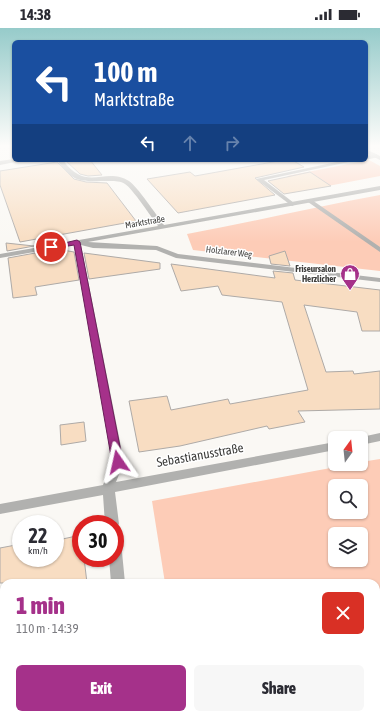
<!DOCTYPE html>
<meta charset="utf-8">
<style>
:root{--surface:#fff;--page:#f7f7f7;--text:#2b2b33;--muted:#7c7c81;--accent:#a5318a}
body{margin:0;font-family:"Asap Condensed",sans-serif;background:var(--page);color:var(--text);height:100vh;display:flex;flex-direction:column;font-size:15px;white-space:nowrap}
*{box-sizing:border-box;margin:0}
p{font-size:13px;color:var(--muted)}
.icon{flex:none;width:22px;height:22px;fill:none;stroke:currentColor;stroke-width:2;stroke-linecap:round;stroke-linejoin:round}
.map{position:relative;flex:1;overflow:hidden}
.drawer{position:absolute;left:0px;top:551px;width:380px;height:140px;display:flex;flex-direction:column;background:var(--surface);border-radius:12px 12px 0 0;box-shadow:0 1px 3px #0004}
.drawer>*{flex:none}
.banner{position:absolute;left:12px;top:12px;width:356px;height:122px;border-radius:6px;box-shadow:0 1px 3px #0004;background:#1a4fa0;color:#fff;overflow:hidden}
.needle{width:26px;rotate:15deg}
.buttons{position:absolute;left:328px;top:403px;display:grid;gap:8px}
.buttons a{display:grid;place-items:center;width:40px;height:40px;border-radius:6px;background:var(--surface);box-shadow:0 1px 3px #0004;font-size:20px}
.speed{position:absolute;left:12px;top:487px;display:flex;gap:8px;font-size:20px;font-weight:700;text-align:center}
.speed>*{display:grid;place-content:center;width:52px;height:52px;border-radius:50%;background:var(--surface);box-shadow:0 1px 3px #0004;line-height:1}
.speed small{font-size:10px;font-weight:400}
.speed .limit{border:6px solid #d22;background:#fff;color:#111}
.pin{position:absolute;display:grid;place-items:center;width:34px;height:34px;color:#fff;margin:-17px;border:2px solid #fff;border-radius:50%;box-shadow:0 1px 4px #0007}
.me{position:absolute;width:44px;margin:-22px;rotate:349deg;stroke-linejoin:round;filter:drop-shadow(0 0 3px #0008)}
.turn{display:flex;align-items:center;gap:14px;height:84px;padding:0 16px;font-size:18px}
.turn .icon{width:52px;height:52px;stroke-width:2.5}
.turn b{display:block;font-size:28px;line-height:34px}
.lanes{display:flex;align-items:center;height:38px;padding:0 16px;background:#0003;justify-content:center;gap:20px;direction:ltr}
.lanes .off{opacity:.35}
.round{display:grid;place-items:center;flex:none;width:42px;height:42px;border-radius:6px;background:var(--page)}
.head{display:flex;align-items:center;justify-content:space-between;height:68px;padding:0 16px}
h1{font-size:24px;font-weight:800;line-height:30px;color:var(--accent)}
.button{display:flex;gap:8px;margin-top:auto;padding:8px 16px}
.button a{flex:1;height:46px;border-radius:6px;background:var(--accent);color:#fff;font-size:16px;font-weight:800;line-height:46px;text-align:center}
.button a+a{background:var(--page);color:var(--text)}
.status{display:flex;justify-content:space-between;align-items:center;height:28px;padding:0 20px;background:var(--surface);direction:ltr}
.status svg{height:11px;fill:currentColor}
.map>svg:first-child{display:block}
.green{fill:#fdccb7;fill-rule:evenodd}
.building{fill:#f8ddc2;stroke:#aeaaa7}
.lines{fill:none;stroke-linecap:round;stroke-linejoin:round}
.lane{fill:#b1b1af;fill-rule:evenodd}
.street{fill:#b1b1af;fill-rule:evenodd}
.route{fill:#a5318a;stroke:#6b205a}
.labels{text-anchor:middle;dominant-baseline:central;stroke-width:3;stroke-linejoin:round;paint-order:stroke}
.far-street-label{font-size:9px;fill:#3d3d3b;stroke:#fff}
.far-poi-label{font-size:9px;font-weight:bold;fill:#3d3d3b;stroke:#fff;text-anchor:end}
.near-street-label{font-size:13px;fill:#3d3d3b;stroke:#fff}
</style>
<div class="status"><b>14:38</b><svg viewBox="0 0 49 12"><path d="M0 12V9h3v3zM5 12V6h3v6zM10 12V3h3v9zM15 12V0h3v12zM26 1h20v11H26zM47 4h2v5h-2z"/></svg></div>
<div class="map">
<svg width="380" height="691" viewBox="0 0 380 691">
<rect width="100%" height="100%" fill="#faf8f4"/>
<path class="green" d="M369 132 380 138V148L307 162 287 148Z
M380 167V243L193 222 187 206C252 194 315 179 380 167Z
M380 431V691H185L184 687H376V555H165L152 473 352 436H361V434ZM335 458H361V484H335ZM335 506H361V532H335Z"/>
<path class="building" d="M90 132 102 147 88 148 80 146 66 133Z
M284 132H292L304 139 255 150 275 167 178 185 147 151 190 144 195 148Z
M57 134 74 151 86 154 107 155 136 193 20 214 0 157V143Z
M310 144 331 158 284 166 268 153Z
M6 215 34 218 7 223Z
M57 221 74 224 79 252 35 259 37 267 13 270 8 230Z
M285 223 290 238 271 236 269 228Z
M84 225 160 235V241L89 251Z
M171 236 275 250 273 243 293 245 295 252 380 262V303H362L357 284 304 277 326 344 353 343 354 346 380 343V381L298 383 305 394 269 401 267 398 180 418 139 424 129 373 167 368 171 382 228 371 230 376 308 362 282 274 222 267 218 258 181 263Z
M84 394 86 413 61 417 60 397Z
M81 507V530H84L87 555H0V520L21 516V530H55V509L58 508V512Z"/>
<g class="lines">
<path class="lane" d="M376 126 379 128 378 129 366 132V128Z
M346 132H358L264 152 294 175V177L292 178 256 151Z
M308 172H312L380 219V224L308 174Z"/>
<path class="street" d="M366 121 380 128V132L366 125Z
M14 131 25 132 0 137V133Z
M57 132H63C86 165 105 138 129 153 137 158 157 188 164 197L380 158V162L88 214 157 218 178 226 380 250V254L176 230 156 222 93 220 81 217 124 434 116 454 335 414V422L115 464 119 496 115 501V496H105L103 467 0 486V476L103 457 112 434 74 217 0 230V226L158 198C151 189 133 161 125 156 121 153 115 153 110 153 83 153 74 157 57 132Z
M380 405V413L361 417V410H357Z
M115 518 120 520 122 524 125 555H111L109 530H115Z
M124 687H142L143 691H125Z"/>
</g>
<linearGradient id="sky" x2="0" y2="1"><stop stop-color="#96cbca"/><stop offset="0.55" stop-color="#fdfcfa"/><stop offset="1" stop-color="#fdfcfa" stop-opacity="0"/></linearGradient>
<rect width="380" height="214" fill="url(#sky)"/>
<path class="route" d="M77 212 80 214 123 434 118 438 112 434 74 217 51 221 48 219Z"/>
<defs>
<symbol id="shop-pin" viewBox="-11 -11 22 30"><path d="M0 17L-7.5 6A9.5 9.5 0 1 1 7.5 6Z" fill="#a5318a" stroke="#fff"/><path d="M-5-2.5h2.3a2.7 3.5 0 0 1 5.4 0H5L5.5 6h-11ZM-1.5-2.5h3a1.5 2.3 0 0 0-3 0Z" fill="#fff"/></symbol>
</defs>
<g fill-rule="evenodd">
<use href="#shop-pin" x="339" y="235" width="22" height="30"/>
</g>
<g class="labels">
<g class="far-street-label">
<text transform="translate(145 194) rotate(-10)">Marktstraße</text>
<text transform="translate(229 224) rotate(7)">Holzlarer Weg</text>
</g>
<g class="far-poi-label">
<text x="336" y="241">Friseursalon<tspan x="336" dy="10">Herzlicher</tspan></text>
</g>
<g class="near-street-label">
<text transform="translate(200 427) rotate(-10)">Sebastianusstraße</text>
</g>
</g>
</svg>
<div class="buttons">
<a><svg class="needle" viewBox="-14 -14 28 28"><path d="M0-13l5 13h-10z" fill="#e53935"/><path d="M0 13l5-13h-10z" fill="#7c7c81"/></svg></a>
<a><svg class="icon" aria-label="search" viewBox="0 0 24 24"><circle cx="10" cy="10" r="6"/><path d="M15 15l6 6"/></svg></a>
<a><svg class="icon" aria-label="layers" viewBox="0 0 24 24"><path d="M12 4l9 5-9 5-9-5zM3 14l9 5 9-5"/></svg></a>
</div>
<div class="speed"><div>22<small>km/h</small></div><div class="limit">30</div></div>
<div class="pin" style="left:51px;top:219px;background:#d93025"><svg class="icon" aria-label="arrive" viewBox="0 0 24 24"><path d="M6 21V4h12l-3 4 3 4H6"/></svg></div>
<svg class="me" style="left:118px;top:434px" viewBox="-20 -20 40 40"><path d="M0-17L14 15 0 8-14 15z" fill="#a5318a" stroke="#fff" stroke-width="4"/></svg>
<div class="banner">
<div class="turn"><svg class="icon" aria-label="left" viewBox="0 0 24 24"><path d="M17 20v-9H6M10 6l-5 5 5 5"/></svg><div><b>100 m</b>Marktstraße</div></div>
<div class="lanes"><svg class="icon" aria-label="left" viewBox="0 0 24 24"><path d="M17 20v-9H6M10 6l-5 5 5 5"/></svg><svg class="icon off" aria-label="ahead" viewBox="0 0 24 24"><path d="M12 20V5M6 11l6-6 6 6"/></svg><svg class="icon off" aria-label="right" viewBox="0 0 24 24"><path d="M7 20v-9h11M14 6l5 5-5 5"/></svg></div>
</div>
<section class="drawer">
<div class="head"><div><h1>1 min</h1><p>110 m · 14:39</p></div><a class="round" style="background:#d93025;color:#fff"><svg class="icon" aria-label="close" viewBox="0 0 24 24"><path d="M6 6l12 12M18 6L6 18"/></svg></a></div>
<div class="button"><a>Exit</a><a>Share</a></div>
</section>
</div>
